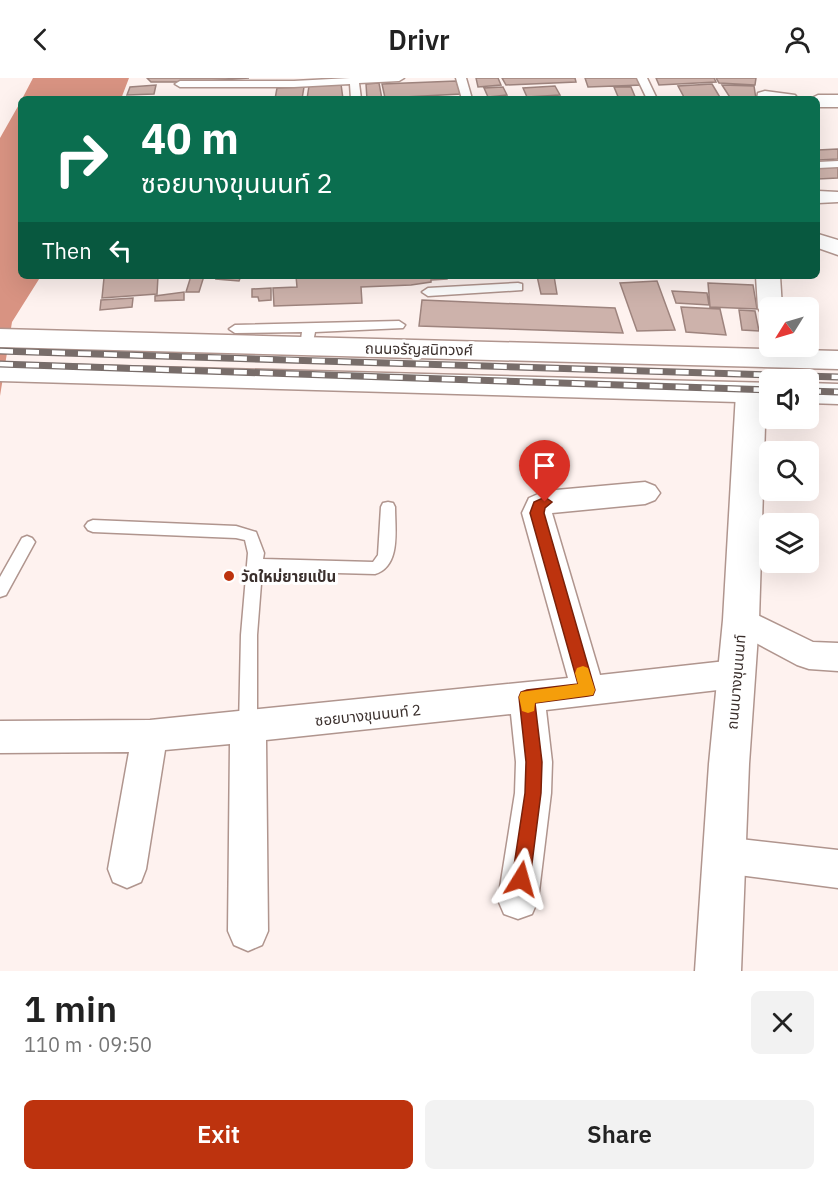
<!DOCTYPE html>
<meta charset="utf-8">
<style>
:root{--surface:#fff;--page:#f2f2f2;--text:#222;--muted:#767676;--accent:#bd330e}
body{margin:0;font-family:"IBM Plex Sans","Noto Sans Thai",sans-serif;background:var(--page);color:var(--text);height:100vh;display:flex;flex-direction:column;font-size:22px;white-space:nowrap}
*{box-sizing:border-box;margin:0}
p{font-size:20px;color:var(--muted)}
.icon{flex:none;width:33px;height:33px;fill:none;stroke:currentColor;stroke-width:2;stroke-linecap:round;stroke-linejoin:round}
.map{position:relative;height:893px;overflow:hidden}
.details{display:flex;flex-direction:column;background:var(--surface);flex:1}
.details>*{flex:none}
.top-card{position:absolute;left:18px;top:18px;width:802px;height:183px;border-radius:9px;box-shadow:0 6px 24px #0002;background:#0b6e4f;color:#fff;overflow:hidden}
.needle{width:39px;rotate:233deg}
.controls{position:absolute;left:759px;top:219px;display:grid;gap:12px}
.controls a{display:grid;place-items:center;width:60px;height:60px;border-radius:9px;background:var(--surface);box-shadow:0 6px 24px #0002;font-size:30px}
.pin{position:absolute;display:grid;place-items:center;width:51px;height:51px;color:#fff;margin:-62px -26px;border-radius:50% 50% 50% 0;rotate:-45deg;box-shadow:0 0 6px #0007}
.pin .icon{rotate:45deg}
.me{position:absolute;width:66px;margin:-33px;rotate:8deg;stroke-linejoin:round;filter:drop-shadow(0 0 4px #0008)}
.turn{display:flex;align-items:center;gap:21px;height:126px;padding:0 24px;font-size:27px}
.turn .icon{width:78px;height:78px;stroke-width:2.5}
.turn b{display:block;font-size:42px;line-height:51px}
.then{display:flex;align-items:center;height:57px;padding:0 24px;background:#0003;gap:12px;font-size:22px}
.round{display:grid;place-items:center;flex:none;width:63px;height:63px;border-radius:9px;background:var(--page)}
.summary{display:flex;align-items:center;justify-content:space-between;height:102px;padding:0 24px}
h1{font-size:36px;font-weight:600;line-height:45px}
.button{display:flex;gap:12px;margin-top:auto;padding:12px 24px}
.button a{flex:1;height:69px;border-radius:9px;background:var(--accent);color:#fff;font-size:24px;font-weight:600;line-height:69px;text-align:center}
.button a+a{background:var(--page);color:var(--text)}
header{display:flex;justify-content:space-between;align-items:center;height:78px;padding:0 24px;background:var(--surface);font-size:27px;font-weight:600}
.map>svg:first-child{display:block}
.water{fill:#d89382}
.building{fill:#cdb2ab;stroke:#9e847e;stroke-width:1.5}
.lines{fill:none;stroke-linecap:round;stroke-linejoin:round}
.lane-casing{stroke:#b0958e;stroke-width:3}
.street-casing{stroke:#b0958e;stroke-width:3}
.secondary-casing{stroke:#b0958e;stroke-width:3}
.primary-casing{stroke:#b0958e;stroke-width:3}
.lane{fill:#fff;fill-rule:evenodd}
.street{fill:#fff;fill-rule:evenodd}
.secondary{fill:#fff;fill-rule:evenodd}
.primary{fill:#fff;fill-rule:evenodd}
.rail-casing{stroke:#786d6a;stroke-width:7}
.rail{stroke:#fff;stroke-width:4.5;stroke-dasharray:13;stroke-linecap:butt}
.route{fill:#bd330e;stroke:#7b2109;stroke-width:1.5}
.slow{fill:#f59e0b}
.poi-dot{fill:#bd330e;stroke:#fff;stroke-width:2}
.labels{text-anchor:middle;dominant-baseline:central;stroke-width:6;stroke-linejoin:round;paint-order:stroke}
.street-label{font-size:15px;fill:#3a2f2c;stroke:#fff}
.poi-label{font-size:15px;font-weight:bold;fill:#3a2f2c;stroke:#fff;text-anchor:start}
</style>
<header><svg class="icon" aria-label="back" viewBox="0 0 24 24"><path d="M15 5l-7 7 7 7"/></svg>Drivr<svg class="icon" aria-label="person" viewBox="0 0 24 24"><circle cx="12" cy="8" r="4"/><path d="M4 21q1-7 8-7t8 7"/></svg></header>
<div class="map">
<svg width="838" height="893" viewBox="0 0 838 893">
<rect width="100%" height="100%" fill="#fef2ef"/>
<path class="water" d="M33 0H129L121 21H22Z
M21 23V198H41L12 244 0 318V60Z"/>
<path class="building" d="M147 0H249L209 3V4H151Z
M476 0H498L501 7 478 9Z
M502 0H575L576 4 506 7Z
M585 0H638L642 7 588 9Z
M656 0H714L716 4 659 7Z
M716 0H756L755 7 719 5Z
M456 3 461 16 385 20 382 6Z
M379 5 382 21H367L366 6Z
M341 6 343 21H307L309 8Z
M712 6 721 21H685L678 8Z
M156 7 154 16 127 17 130 9Z
M722 7 754 8 756 21H731Z
M555 8 560 17 527 19 523 10Z
M304 9 302 21H275L277 10Z
M503 9 507 17 488 19 484 10Z
M614 9H631L636 21H619Z
M838 71V81L818 82V72Z
M838 89V100L818 101V90Z
M121 198H158L157 216 102 220 104 200Z
M191 198H204L199 214H186Z
M217 198H241L239 203 216 201Z
M296 198H447V201L431 202V204L411 207 361 209 362 225 274 228 273 210 297 209Z
M537 198H554L557 216H541Z
M657 203 675 252 637 253 620 205Z
M708 205 753 207 757 231 710 229Z
M271 210V222L259 223 258 219H252V211Z
M672 213 707 215 709 227 676 225Z
M184 214V222L155 223V218Z
M133 220 132 229 100 232 101 222Z
M422 222 615 230 623 255 419 248Z
M681 229 720 231 726 257 686 254Z
M739 232 755 233 759 253 742 252Z"/>
<g class="lines">
<defs>
<path id="lane" d="M350 0H404L399 3 359 5 361 21H351L350 6 294 9H180L175 6 180 3H294Z
M456 0H466L472 21H462Z
M637 0H647L657 21H647Z
M838 83V89L818 90V84Z
M518 205 522 206V212L428 218 422 214 428 210Z
M399 243 405 247 403 250 315 254 312 269 306 273 300 269 302 254 235 255 229 251 235 247Z
M388 424 393 425 395 429C395 452 401 488 375 496L262 493 257 557V649L254 654 248 657 242 654 239 649 241 557 248 475 245 462 236 460 93 454 88 452 85 448 88 444 93 442 236 448 256 454 264 475 263 481 373 484 378 477 381 429 383 425Z
M27 458 32 460 35 464 6 517 0 519V499L22 460Z"/>
<path id="street" d="M765 13 795 17 798 21H757L758 15Z
M818 17H838V29H818V21H810Z
M818 113 838 114V124L818 125Z
M818 156 838 162V177L818 170Z
M756 198H780L782 230H770V237L761 235 758 230Z
M645 404 655 408 660 415 655 422 645 426 552 435 600 597 735 582 747 586 752 596 747 606 735 610 546 632 552 684 551 715 538 822 532 836 518 841 504 836 498 822 515 715 516 684 511 636 266 662 268 853 262 867 248 873 234 867 228 853 230 666 165 672 146 791 141 804 127 810 113 804 108 791 129 674 0 675V643L150 642 568 600 522 435 529 420 545 413Z
M741 529 813 564 838 565V593L809 591 797 587 730 551 725 542 730 533Z
M723 759 838 772V810L723 795 709 790 704 777 709 764Z"/>
<path id="secondary" d="M751 305 761 308 766 315 759 542 749 686 741 893H695L709 686 723 542 736 315 741 308Z"/>
<path id="primary" d="M0 251 838 273V291L0 269Z
M0 285 770 305V325L0 303Z
M808 305 838 306V326L808 325Z"/>
</defs>
<use href="#lane" class="lane-casing"/>
<use href="#street" class="street-casing"/>
<use href="#secondary" class="secondary-casing"/>
<use href="#primary" class="primary-casing"/>
<use href="#lane" class="lane"/>
<use href="#street" class="street"/>
<use href="#secondary" class="secondary"/>
<use href="#primary" class="primary"/>
<defs>
<path id="rail" d="M0 273 838 299
M0 286 770 312
M808 313 838 314"/>
</defs>
<use href="#rail" class="rail-casing"/>
<use href="#rail" class="rail"/>
</g>
<path class="route" d="M545 419 552 424 545 430 544 435 595 612 593 617 588 618 535 625 542 684 541 715 530 801 527 807 521 809 515 807 512 801 525 715 526 684 519 619 521 614 527 612 578 606 530 435 534 424Z"/>
<path class="slow" d="M583 588 588 590 595 612 593 617 535 625 534 633 528 635 522 633 519 619 521 614 578 606 575 595 577 590Z"/>
<circle class="poi-dot" cx="229" cy="498" r="6"/>
<g class="labels">
<g class="street-label">
<text transform="translate(419 271) rotate(1)">ถนนจรัญสนิทวงศ์</text>
<text transform="translate(736 604) rotate(-85)">ถนนบางขุนนนท์</text>
<text transform="translate(368 637) rotate(-6)">ซอยบางขุนนนท์ 2</text>
</g>
<g class="poi-label">
<text x="241" y="498">วัดใหม่ยายแป้น</text>
</g>
</g>
</svg>
<div class="controls">
<a><svg class="needle" viewBox="-14 -14 28 28"><path d="M0-13l5 13h-10z" fill="#e53935"/><path d="M0 13l5-13h-10z" fill="#767676"/></svg></a>
<a><svg class="icon" aria-label="sound" viewBox="0 0 24 24"><path d="M4 9h4l5-4v14l-5-4H4zM17 9q2 3 0 6"/></svg></a>
<a><svg class="icon" aria-label="search" viewBox="0 0 24 24"><circle cx="10" cy="10" r="6"/><path d="M15 15l6 6"/></svg></a>
<a><svg class="icon" aria-label="layers" viewBox="0 0 24 24"><path d="M12 4l9 5-9 5-9-5zM3 14l9 5 9-5"/></svg></a>
</div>
<div class="pin" style="left:545px;top:424px;background:#d93025"><svg class="icon" aria-label="arrive" viewBox="0 0 24 24"><path d="M6 21V4h12l-3 4 3 4H6"/></svg></div>
<svg class="me" style="left:521px;top:801px" viewBox="-20 -20 40 40"><path d="M0-17L14 15 0 8-14 15z" fill="#bd330e" stroke="#fff" stroke-width="4"/></svg>
<div class="top-card">
<div class="turn"><svg class="icon" aria-label="right" viewBox="0 0 24 24"><path d="M7 20v-9h11M14 6l5 5-5 5"/></svg><div><b>40 m</b>ซอยบางขุนนนท์ 2</div></div>
<div class="then">Then<svg class="icon" aria-label="left" viewBox="0 0 24 24"><path d="M17 20v-9H6M10 6l-5 5 5 5"/></svg></div>
</div>
</div>
<section class="details">
<div class="summary"><div><h1>1 min</h1><p>110 m · 09:50</p></div><a class="round"><svg class="icon" aria-label="close" viewBox="0 0 24 24"><path d="M6 6l12 12M18 6L6 18"/></svg></a></div>
<div class="button"><a>Exit</a><a>Share</a></div>
</section>
